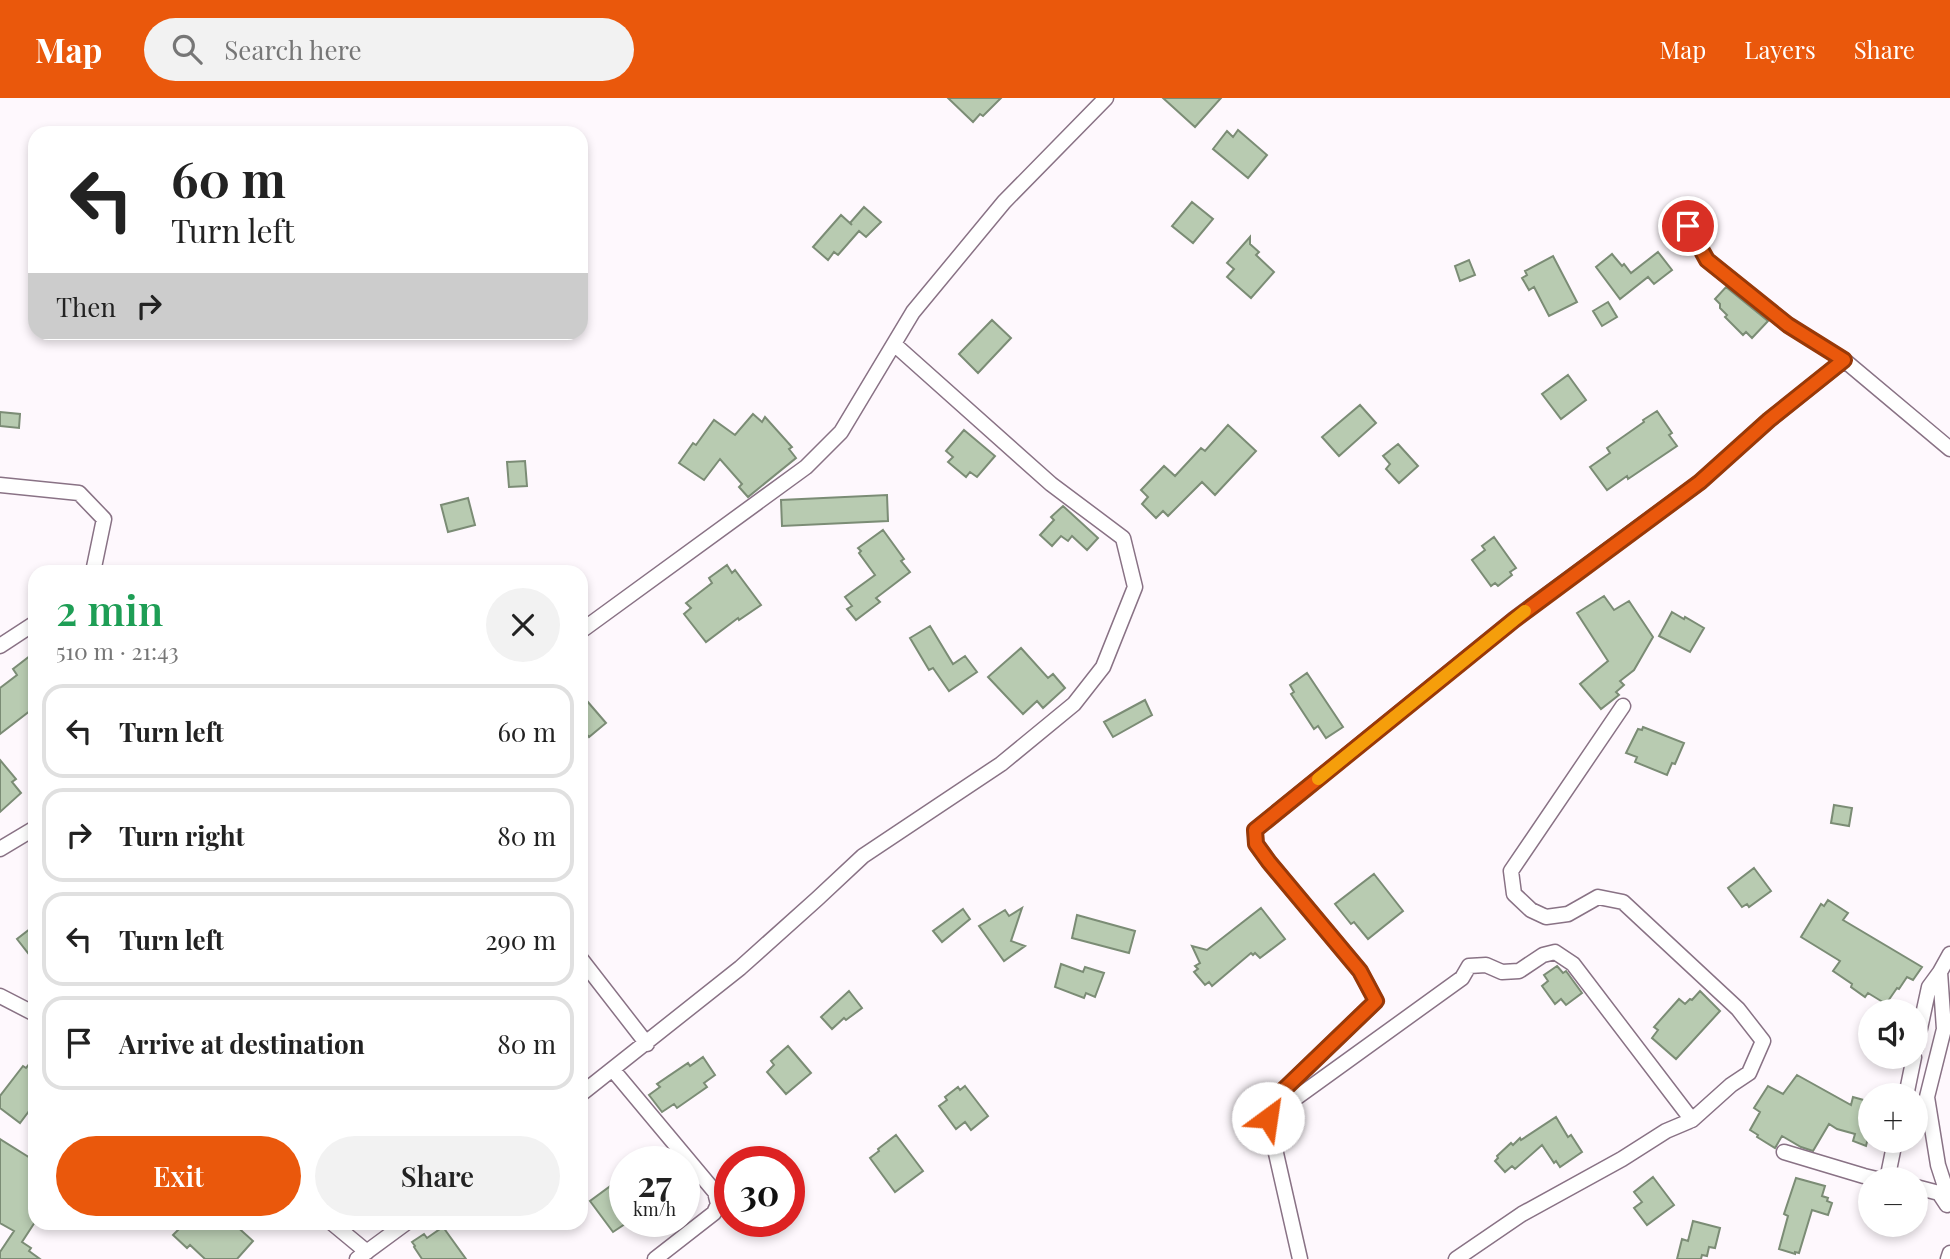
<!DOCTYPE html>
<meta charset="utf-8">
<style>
:root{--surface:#fff;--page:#f2f2f2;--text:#222;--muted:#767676;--line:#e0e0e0;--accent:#ea580c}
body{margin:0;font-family:"Playfair Display",serif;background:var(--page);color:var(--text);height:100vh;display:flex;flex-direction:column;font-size:26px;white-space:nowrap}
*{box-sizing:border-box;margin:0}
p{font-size:23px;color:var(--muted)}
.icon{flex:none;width:38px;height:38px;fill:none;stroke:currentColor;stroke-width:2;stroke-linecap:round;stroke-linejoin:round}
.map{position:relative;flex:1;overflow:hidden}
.panel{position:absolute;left:28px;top:467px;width:560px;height:665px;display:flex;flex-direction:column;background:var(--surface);border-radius:21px;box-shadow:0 4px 10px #0003}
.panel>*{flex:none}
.banner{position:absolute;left:28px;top:28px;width:560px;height:214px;border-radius:21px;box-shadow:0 4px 10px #0003;background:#fff;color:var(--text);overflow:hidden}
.tools{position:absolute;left:1858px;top:901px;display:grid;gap:14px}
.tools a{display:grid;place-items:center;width:70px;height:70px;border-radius:50%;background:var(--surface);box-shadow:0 4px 10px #0003;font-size:35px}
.speed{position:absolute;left:609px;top:1048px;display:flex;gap:14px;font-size:35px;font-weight:700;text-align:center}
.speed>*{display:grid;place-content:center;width:91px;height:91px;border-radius:50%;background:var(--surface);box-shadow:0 4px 10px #0003;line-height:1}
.speed small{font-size:18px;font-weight:400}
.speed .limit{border:10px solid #d22;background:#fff;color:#111}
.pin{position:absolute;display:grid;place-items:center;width:60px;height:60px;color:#fff;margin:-30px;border:4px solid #fff;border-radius:50%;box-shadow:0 2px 7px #0007}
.me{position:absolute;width:77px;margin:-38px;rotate:31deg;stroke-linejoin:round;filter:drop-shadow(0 0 5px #0008)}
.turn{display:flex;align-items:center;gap:24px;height:147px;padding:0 28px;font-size:32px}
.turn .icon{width:91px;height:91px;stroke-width:2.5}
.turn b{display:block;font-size:49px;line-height:60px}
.then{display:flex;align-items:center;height:66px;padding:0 28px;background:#0003;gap:14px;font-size:26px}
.round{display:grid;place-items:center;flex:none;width:74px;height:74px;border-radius:37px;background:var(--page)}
.summary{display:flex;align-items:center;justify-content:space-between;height:119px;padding:0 28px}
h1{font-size:42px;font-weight:600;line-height:52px;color:#1e9e55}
.action{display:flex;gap:14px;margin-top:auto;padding:14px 28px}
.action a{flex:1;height:80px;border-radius:42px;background:var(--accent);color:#fff;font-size:28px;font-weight:600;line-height:80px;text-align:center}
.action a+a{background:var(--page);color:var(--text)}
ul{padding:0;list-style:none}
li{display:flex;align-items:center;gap:21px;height:94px;margin:0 14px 10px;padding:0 14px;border:4px solid var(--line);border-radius:21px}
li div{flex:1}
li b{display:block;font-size:26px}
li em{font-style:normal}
header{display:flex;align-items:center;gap:42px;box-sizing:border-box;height:98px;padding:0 35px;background:var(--accent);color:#fff}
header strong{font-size:33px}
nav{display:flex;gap:38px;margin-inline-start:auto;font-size:24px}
.search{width:490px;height:63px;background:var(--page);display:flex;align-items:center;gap:18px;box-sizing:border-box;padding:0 24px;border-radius:38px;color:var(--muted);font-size:26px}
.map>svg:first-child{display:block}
.building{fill:#b8cbb1;stroke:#7b8c75;stroke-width:2}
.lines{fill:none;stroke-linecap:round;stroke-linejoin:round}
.minor-casing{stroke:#897285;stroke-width:17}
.minor{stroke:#fff;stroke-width:14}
.route-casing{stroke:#983908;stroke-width:18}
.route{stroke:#ea580c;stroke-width:12}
.slow{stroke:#f59e0b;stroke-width:12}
</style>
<header>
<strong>Map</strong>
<div class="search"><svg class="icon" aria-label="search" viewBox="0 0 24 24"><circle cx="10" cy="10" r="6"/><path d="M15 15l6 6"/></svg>Search here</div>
<nav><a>Map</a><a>Layers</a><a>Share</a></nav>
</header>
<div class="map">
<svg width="1950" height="1161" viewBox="0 0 1950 1161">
<rect width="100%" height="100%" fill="#fef8fd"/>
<path class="building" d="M948 0H1001L983 18 980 16 973 24Z
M1163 0H1221L1195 29Z
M1238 32 1267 57 1248 80 1213 51 1227 33 1233 39Z
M1192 104 1213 121 1193 145 1172 128Z
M864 109 881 124 866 139 859 133 838 157 834 154 828 162 813 149 841 117 852 127 850 125Z
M1250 139V146L1259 154 1256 157 1274 174 1251 200 1227 179 1234 171 1227 165Z
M1658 154 1672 172 1654 186 1648 179 1620 201 1596 169 1612 156 1622 168 1624 166 1631 175Z
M1553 158 1577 204 1549 218 1534 189 1529 192 1522 180 1527 177 1525 173Z
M1469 162 1475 177 1460 183 1455 168Z
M1726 189 1768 223 1752 240 1746 234 1743 237 1725 219 1727 217 1720 210V206L1715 201Z
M1608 204 1617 219 1602 228 1593 213Z
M992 222 1011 240 978 275 959 256Z
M1568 277 1586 302 1561 321 1542 296Z
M1360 307 1376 325 1339 358 1322 339Z
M1657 313 1672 335 1669 337 1677 348 1628 381 1627 378 1607 392 1590 369 1610 355 1607 350 1644 324 1643 322Z
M0 314 20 316 19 330 0 328Z
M753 316 762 324 765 319 792 349 789 351 796 360 748 399 739 389 742 386 720 361 704 382 679 365 693 345 696 347 714 322 735 337Z
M1228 327 1256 353 1215 397 1202 384 1168 418 1163 413 1156 420 1142 406 1148 399 1141 392 1164 368 1175 378 1201 350 1205 353Z
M964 332 995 358 977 379 970 374 966 379 948 364 953 359 946 353Z
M1398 346 1418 368 1399 385 1386 371 1390 366 1383 358Z
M525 363 527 388 509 389 507 364Z
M887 397 888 423 782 428 781 402Z
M468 400 475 427 448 434 441 407Z
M1063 408 1098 440 1087 452 1072 438 1068 443 1061 438 1052 448 1040 437 1054 422 1051 419Z
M883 432 904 461 901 463 910 474 876 500 880 504 856 522 847 511 852 508 845 499 875 477 859 455 861 453 858 450Z
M1494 439 1516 470 1510 474 1512 477 1498 488 1495 485 1491 488 1472 462 1485 452 1482 448Z
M727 467 732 475 735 472 761 507 739 522 738 520 706 544 684 516 691 510 686 505 712 485 709 480Z
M1604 498 1614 512 1629 503 1653 539 1634 572 1620 583 1624 587 1616 594 1619 597 1601 611 1580 586 1608 563 1577 515Z
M1672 514 1684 521 1685 519 1704 530 1690 554 1659 538Z
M930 528 953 566 965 558 977 574 949 593 933 570 929 572 910 540Z
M1021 550 1048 580 1053 576 1065 590 1043 610 1037 603 1023 616 988 579Z
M35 554V609L0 636V590L17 577 13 571Z
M1307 575 1343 629 1326 640 1318 628 1314 631 1291 596 1294 594 1290 587Z
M581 596 606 625 589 639 581 630Z
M1145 602 1152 617 1113 639 1104 624Z
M1643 629 1684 645 1675 666 1672 665 1667 677 1635 664 1637 659 1626 655 1638 631 1642 632Z
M0 662 16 681 12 684 21 695 0 714Z
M1834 707 1852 710 1849 728 1831 725Z
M1754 770 1771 793 1749 809 1747 806 1742 809 1728 790Z
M1374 776 1403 813 1368 841 1354 824 1351 826 1335 806Z
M1828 802 1848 815 1843 822 1922 869 1913 882 1907 879 1899 891 1897 890 1886 906 1868 895 1865 899 1851 889 1852 886 1833 873 1840 863 1801 839 1821 806 1824 808Z
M1022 810 1011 843 1025 848 1004 863 979 828 1005 812 1009 818Z
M1261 810 1285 841 1260 860 1255 855 1253 857 1251 855 1212 888 1209 884 1205 887 1194 874 1198 871 1195 868 1200 865 1192 848 1207 852Z
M963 811 970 821 942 844 933 833Z
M1077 817 1135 833 1129 855 1072 840Z
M35 827V864L17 841Z
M1061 866 1083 874 1085 869 1104 875 1095 899 1086 895 1084 900 1055 889Z
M1557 868 1563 875 1566 873 1582 895 1566 907 1561 901 1555 906 1542 888 1548 883 1544 877Z
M849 893 862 910 846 922 844 920 832 931 821 919Z
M1700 893 1720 913 1676 961 1652 940 1658 932 1654 929 1679 901 1685 906 1690 901 1692 902Z
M788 948 811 975 786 996 767 974 774 967 771 963Z
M35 959V1005L20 1025 0 1010V998L23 968 26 970Z
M703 959 715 977 704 985 707 989 677 1010 674 1006 662 1014 649 997 660 989 657 986 688 965 690 968Z
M1797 977 1851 1007 1853 999 1867 1003 1865 1007 1871 1009V1041L1868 1040 1866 1048 1853 1043 1855 1036 1837 1031 1829 1026 1813 1053 1801 1049 1782 1038 1775 1050 1757 1039 1758 1037 1750 1032 1760 1014 1754 1010 1768 988 1783 996Z
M965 988 988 1018 971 1032 965 1024 956 1031 939 1008 947 1002 945 999 958 989 960 992Z
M1556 1019 1568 1039 1571 1037 1582 1054 1560 1069 1556 1063 1554 1065 1542 1047 1515 1071 1512 1068 1505 1074 1495 1063 1498 1060 1497 1058 1511 1045 1513 1047 1520 1040 1521 1042Z
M896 1037 923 1073 895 1094 870 1060 879 1053 878 1051Z
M0 1041 35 1063V1124L22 1144 31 1150 29 1153 40 1161H0V1154L14 1133 0 1125Z
M1653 1079 1674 1107 1647 1127 1634 1110 1642 1104 1634 1094Z
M1796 1080 1825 1088 1822 1098 1828 1100 1827 1103 1832 1105 1828 1117 1812 1112 1799 1155 1795 1154V1156L1779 1151 1788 1118 1784 1116Z
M620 1081 625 1088V1126L613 1134 590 1103Z
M1693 1123 1720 1130 1715 1150 1709 1149 1707 1158 1702 1157 1701 1161H1677L1682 1141 1688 1143Z
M185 1125H233L253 1143 237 1161H205L190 1147 187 1150 173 1137Z
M443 1129 466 1161H422L414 1149 415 1148 412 1144 424 1136 427 1140Z"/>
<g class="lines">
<defs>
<path id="minor" d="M1688 128 1707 162 1788 227 1844 262 1950 351
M0 387 79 395 104 421 93 474
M581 533 806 369 841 334 913 214 1004 104 1106 0
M0 548 35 525
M0 751 35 730
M1950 856 1940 874 1944 931 1927 999 1938 1067 1950 1104
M581 861 647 946
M0 898 35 916
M1916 949 1929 889 1940 874
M613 972 715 1094 718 1106 714 1115 655 1161
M581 996 740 870 817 801 863 758 1001 666 1074 606 1103 569 1135 489 1123 440 1051 386 894 246
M1906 998 1914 959
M1268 1020 1462 880 1469 868 1486 867 1502 874 1519 873 1543 857 1555 854 1573 866 1692 1022
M1784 1054 1864 1078 1881 1082
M1887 1082 1895 1043
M1916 1089 1939 1095 1947 1107
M332 1125 367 1154
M357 1161 406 1125
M1300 1161 1268 1020 1272 1003 1376 903 1360 873 1269 764 1256 746 1255 732 1514 521 1700 384 1769 322 1844 262
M1456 1161 1522 1116 1622 1061 1666 1033 1692 1022 1731 987 1749 975 1763 943 1738 911 1623 804 1598 799 1568 816 1546 819 1531 812 1514 796 1511 773 1623 608
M1948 1161 1950 1155"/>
</defs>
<use href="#minor" class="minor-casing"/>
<use href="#minor" class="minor"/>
</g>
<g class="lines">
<defs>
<path id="route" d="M1268 1020 1272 1003 1376 903 1360 873 1269 764 1256 746 1255 732 1514 522 1700 384 1769 322 1844 262 1788 227 1707 162 1688 128"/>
</defs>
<use href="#route" class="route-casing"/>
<use href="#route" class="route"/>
<path class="slow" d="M1318 681 1525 513"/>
</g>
</svg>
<div class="tools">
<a><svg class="icon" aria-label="sound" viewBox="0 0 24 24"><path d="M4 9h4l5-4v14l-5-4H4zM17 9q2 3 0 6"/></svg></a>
<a>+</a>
<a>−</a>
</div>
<div class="speed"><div>27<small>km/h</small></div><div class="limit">30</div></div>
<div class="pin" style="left:1688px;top:128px;background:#d93025"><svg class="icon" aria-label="arrive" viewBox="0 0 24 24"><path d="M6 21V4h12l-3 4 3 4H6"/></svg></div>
<svg class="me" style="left:1268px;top:1020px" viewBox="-20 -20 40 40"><circle r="19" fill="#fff"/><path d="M0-13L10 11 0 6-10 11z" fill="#ea580c"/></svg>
<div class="banner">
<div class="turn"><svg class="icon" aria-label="left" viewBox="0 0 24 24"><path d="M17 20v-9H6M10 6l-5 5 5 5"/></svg><div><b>60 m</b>Turn left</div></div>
<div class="then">Then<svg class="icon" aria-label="right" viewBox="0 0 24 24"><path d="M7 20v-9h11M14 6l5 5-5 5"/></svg></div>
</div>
<section class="panel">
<div class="summary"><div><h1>2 min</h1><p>510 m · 21:43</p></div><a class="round"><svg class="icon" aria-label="close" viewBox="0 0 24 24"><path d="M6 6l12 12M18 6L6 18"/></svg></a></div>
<ul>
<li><svg class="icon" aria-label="left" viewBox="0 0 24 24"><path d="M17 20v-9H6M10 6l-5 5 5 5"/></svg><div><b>Turn left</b></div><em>60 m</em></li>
<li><svg class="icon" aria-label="right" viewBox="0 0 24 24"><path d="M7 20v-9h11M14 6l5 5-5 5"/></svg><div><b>Turn right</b></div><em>80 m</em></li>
<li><svg class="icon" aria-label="left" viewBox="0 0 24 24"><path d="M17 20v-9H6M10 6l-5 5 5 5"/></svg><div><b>Turn left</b></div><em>290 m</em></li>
<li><svg class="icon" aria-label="arrive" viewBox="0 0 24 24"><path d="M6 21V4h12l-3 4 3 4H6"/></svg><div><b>Arrive at destination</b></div><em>80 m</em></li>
</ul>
<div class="action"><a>Exit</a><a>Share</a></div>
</section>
</div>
